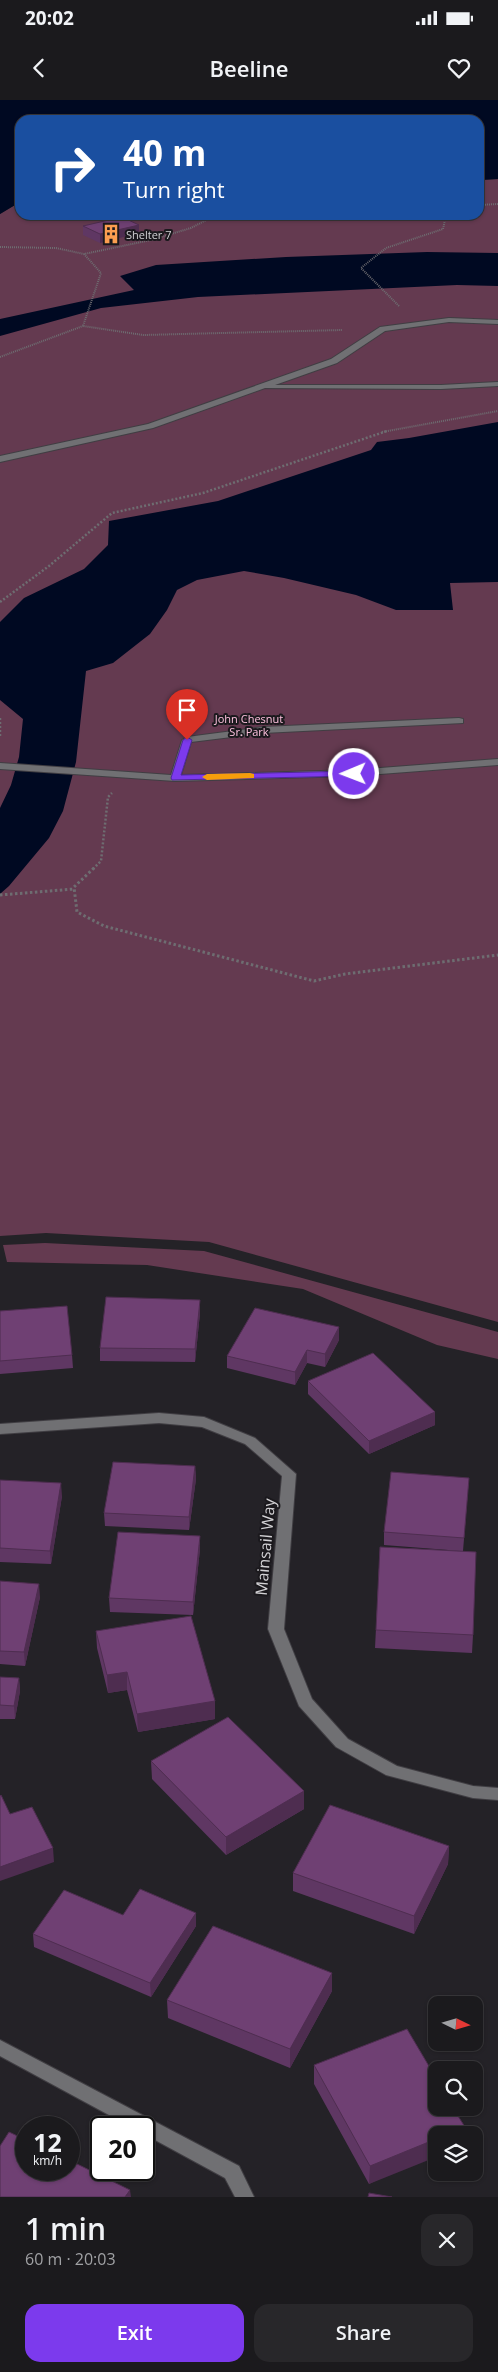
<!DOCTYPE html>
<meta charset="utf-8">
<style>
:root{--surface:#1b1a1d;--page:#28272a;--text:#f1f3f6;--muted:#a0a1a4;--line:#39383b;--accent:#7c3aed}
body{margin:0;font-family:"Open Sans",sans-serif;background:var(--page);color:var(--text);height:100vh;display:flex;flex-direction:column;font-size:19px;white-space:nowrap}
*{box-sizing:border-box;margin:0}
p{font-size:16px;color:var(--muted)}
.icon{flex:none;width:28px;height:28px;fill:none;stroke:currentColor;stroke-width:2;stroke-linecap:round;stroke-linejoin:round}
.map{position:relative;height:2097px;overflow:hidden}
.sheet{display:flex;flex-direction:column;background:var(--surface);flex:1}
.sheet>*{flex:none}
.hud{position:absolute;left:15px;top:15px;width:469px;height:105px;border-radius:15px;box-shadow:0 1px 4px #0004,0 0 0 1px var(--line);background:#1a4fa0;color:#fff;overflow:hidden}
.needle{width:32px;rotate:95deg}
.controls{position:absolute;left:428px;top:1896px;display:grid;gap:10px}
.controls a{display:grid;place-items:center;width:55px;height:55px;border-radius:10px;background:var(--surface);box-shadow:0 1px 4px #0004,0 0 0 1px var(--line);font-size:25px}
.speed{position:absolute;left:15px;top:2016px;display:flex;gap:10px;font-size:25px;font-weight:700;text-align:center}
.speed>*{display:grid;place-content:center;width:65px;height:65px;border-radius:50%;background:var(--surface);box-shadow:0 1px 4px #0004,0 0 0 1px var(--line);line-height:1}
.speed small{font-size:12px;font-weight:400}
.speed .limit{border:2px solid #111;border-radius:8px;background:#fff;color:#111}
.pin{position:absolute;display:grid;place-items:center;width:42px;height:42px;color:#fff;margin:-51px -21px;border-radius:50% 50% 50% 0;rotate:-45deg;box-shadow:0 0 5px #0007}
.pin .icon{rotate:45deg}
.me{position:absolute;width:55px;margin:-28px;rotate:269deg;stroke-linejoin:round;filter:drop-shadow(0 0 4px #0008)}
.turn{display:flex;align-items:center;gap:18px;height:105px;padding:0 25px;font-size:22px}
.turn .icon{width:65px;height:65px;stroke-width:2.5}
.turn b{display:block;font-size:35px;line-height:42px}
.round{display:grid;place-items:center;flex:none;width:52px;height:52px;border-radius:15px;background:var(--page)}
.headline{display:flex;align-items:center;justify-content:space-between;height:85px;padding:0 25px}
h1{font-size:30px;font-weight:600;line-height:38px}
.cta{display:flex;gap:10px;margin-top:auto;padding:10px 25px}
.cta a{flex:1;height:58px;border-radius:15px;background:var(--accent);color:#fff;font-size:20px;font-weight:600;line-height:58px;text-align:center}
.cta a+a{background:var(--page);color:var(--text)}
.status{display:flex;justify-content:space-between;align-items:center;height:35px;padding:0 25px;background:var(--surface);direction:ltr}
.status svg{height:14px;fill:currentColor}
header{display:flex;justify-content:space-between;align-items:center;height:65px;padding:0 25px;background:var(--surface);font-size:22px;font-weight:600}
.map>svg:first-child{display:block}
.green{fill:#643a50}
.water{fill:#000922}
.lines{fill:none;stroke-linecap:round;stroke-linejoin:round}
.minor-casing{stroke:#403e43;stroke-width:2}
.path-far2{stroke:#6e6d71;stroke-width:2;stroke-dasharray:1 1;stroke-linecap:butt}
.path-far1{stroke:#6e6d71;stroke-width:2.5;stroke-dasharray:2 2;stroke-linecap:butt}
.path{stroke:#6e6d71;stroke-width:3;stroke-dasharray:2.5 2.5;stroke-linecap:butt}
.minor{fill:#707073;fill-rule:evenodd}
.wall{fill:#5f3763}
.shaded-wall{fill:#4e2d50}
.building{fill:#6f4073;stroke:#4e2d50}
.route{fill:#7c3aed;stroke:#51269a}
.slow{fill:#f59e0b}
.labels{text-anchor:middle;dominant-baseline:central;stroke-width:4;stroke-linejoin:round;paint-order:stroke}
.far-poi-label{font-size:11px;fill:#d3d2d5;stroke:#1b191d;text-anchor:start}
.far-park-label{font-size:11px;fill:#fcc0dd;stroke:#1b191d}
.near-street-label{font-size:16px;fill:#d3d2d5;stroke:#1b191d}
</style>
<div class="status"><b>20:02</b><svg viewBox="0 0 49 12"><path d="M0 12V9h3v3zM5 12V6h3v6zM10 12V3h3v9zM15 12V0h3v12zM26 1h20v11H26zM47 4h2v5h-2z"/></svg></div>
<header><svg class="icon" aria-label="back" viewBox="0 0 24 24"><path d="M15 5l-7 7 7 7"/></svg>Beeline<svg class="icon" aria-label="heart" viewBox="0 0 24 24"><path d="M12 20l-8-8c-3-5 5-10 8-4 3-6 11-1 8 4z"/></svg></header>
<div class="map">
<svg width="498" height="2097" viewBox="0 0 498 2097">
<rect width="100%" height="100%" fill="#242227"/>
<path class="green" d="M498 79V1222L209 1142 46 1133 0 1136V114L20 102V115H479V80Z
M45 1143 204 1151 498 1232V1259L437 1245 303 1189 147 1165 7 1162 3 1145Z"/>
<path class="water" d="M0 0H498V79L479 80V20H20V102L0 114Z
M427 152 498 153V186L457 185 198 197 101 208 0 236V219L134 190 120 176 156 165 286 157Z
M498 322V482L450 483 453 510H396L356 495 284 478 244 471 197 480 177 490 167 510 150 534 113 563 86 571 76 662 63 711 49 738 9 786 0 794V708L11 685 19 657 23 619 0 600V522L24 498 84 469 108 445 109 421 218 401 371 350 377 342 409 338Z"/>
<g class="lines">
<defs>
<path id="minor" d="M449 218 498 220V224L449 222 385 231 337 263 275 285H441L498 282V286L441 289 265 288 153 328 0 362V356L148 324 331 259 380 227Z
M459 618 463 619V623L263 633 191 642 181 675 354 670 498 659V665L354 676 175 681 0 669V663L171 675 182 640 187 637 263 627Z
M159 1313 204 1317 255 1338 296 1374 284 1529 312 1599 348 1639 397 1666 473 1686 498 1688V1700L473 1698 386 1675 336 1647 299 1606 268 1529 282 1376 245 1344 202 1327 159 1323 0 1334V1324Z
M0 1940 239 2066 254 2097H235L225 2078 144 2034V2028H133L0 1956Z"/>
</defs>
<use href="#minor" class="minor-casing"/>
<path class="path-far2" d="M479 105 498 104
M0 147 56 148 84 154 151 140 191 128 216 115
M84 154 101 173 83 226 143 235 342 230
M399 206 361 168 386 148 443 129 446 115
M0 257 83 226
M382 332 498 311"/>
<path class="path-far1" d="M0 502 49 466 112 413 203 393 387 331
M0 618V638
M93 769 101 761 108 697 112 693"/>
<path class="path" d="M94 768 74 787 77 812 104 826 314 881 345 874 498 855
M0 795 74 789"/>
<use href="#minor" class="minor"/>
</g>
<path class="wall" d="M83 126 139 133 100 143 83 135Z
M200 1200V1213L195 1262 100 1261V1248Z
M0 1211 72 1255 73 1268 0 1274Z
M339 1227V1240L325 1267 307 1263 295 1285 227 1268V1256Z
M308 1281 435 1312V1325L369 1354 308 1294Z
M195 1366 196 1379 189 1430 105 1426 104 1413Z
M469 1378 463 1451 473 1535 472 1553 375 1548 380 1447 461 1451 384 1445V1432Z
M0 1380 62 1396 51 1464 0 1462Z
M200 1436V1449L193 1515 110 1512 109 1498Z
M0 1481 40 1497 25 1566 0 1564Z
M96 1531 215 1601V1619L138 1632 127 1590 108 1593 97 1548Z
M0 1577 19 1578 20 1591 15 1619H0Z
M151 1661 304 1691V1709L226 1755 152 1679Z
M449 1746 448 1764 414 1834 293 1791V1773Z
M196 1826 151 1897 34 1847 33 1834Z
M332 1891 290 1968 168 1918 167 1900Z
M314 1965 465 2035 369 2084 314 1984Z"/>
<path class="shaded-wall" d="M139 125V133L100 143V134Z
M200 1200V1213L195 1262V1249Z
M339 1227V1240L325 1267V1254Z
M307 1250V1263L295 1285V1272Z
M435 1312V1325L369 1354V1341Z
M195 1366 196 1379 189 1430V1417Z
M61 1383 62 1396 51 1464 50 1451Z
M200 1436V1449L193 1515V1502Z
M39 1484 40 1497 25 1566 24 1552Z
M127 1572V1590L108 1593 107 1575Z
M19 1578 20 1591 15 1619 14 1606Z
M215 1601V1619L138 1632 137 1614Z
M304 1691V1709L226 1755V1737Z
M449 1746 448 1764 414 1834V1816Z
M53 1748 54 1762 0 1781V1767Z
M196 1813V1826L151 1897 150 1883Z
M332 1873V1891L290 1968V1949Z
M465 2027V2035H446Z
M436 2039V2057L369 2084 370 2066Z
M130 2090 131 2097H125Z"/>
<path class="building" d="M122 117 139 125 100 134 83 126Z
M106 1197 200 1200 195 1249 100 1248Z
M67 1206 72 1255 0 1261V1211Z
M255 1208 339 1227 325 1254 307 1250 295 1272 227 1256Z
M373 1253 435 1312 369 1341 308 1281Z
M113 1362 195 1366 189 1417 104 1413Z
M391 1372 469 1378 464 1438 384 1432Z
M0 1380 61 1383 50 1451 0 1448Z
M118 1432 200 1436 193 1502 109 1498Z
M380 1447 476 1452 473 1535 376 1530Z
M0 1481 39 1484 24 1552 0 1551Z
M191 1516 215 1601 137 1614 127 1572 107 1575 96 1531Z
M0 1577 19 1578 14 1606 0 1605Z
M228 1617 304 1691 226 1737 151 1661Z
M1 1695 10 1714 32 1707 53 1748 0 1767V1696Z
M330 1705 449 1746 414 1816 293 1773Z
M140 1789 196 1813 150 1883 33 1834 64 1790 123 1815Z
M213 1826 332 1873 290 1949 167 1900Z
M407 1929 436 1978V2008H453L465 2027 446 2035H436V2039L370 2066 314 1965Z
M9 2032 26 2040V2070H69V2060L130 2090 125 2097H0V2046Z
M369 2093 392 2097H368Z"/>
<path class="route" d="M187 637 192 640 181 675 354 671 359 674 354 676 172 680 171 678 183 640Z"/>
<path class="slow" d="M250 673 254 674V678L207 680 202 677 207 674Z"/>
<defs>
<symbol id="building-bare" viewBox="-9 -9 18 18"><path d="M-4-6H4V6H1V3H-1V6H-4ZM-2.5-4.3h1.7v1.8h-1.7ZM.8-4.3h1.7v1.8H.8ZM-2.5-1h1.7V.8h-1.7ZM.8-1h1.7V.8H.8Z" fill="#fb9e50" stroke="#1b191d" stroke-width="2.5" paint-order="stroke"/></symbol>
</defs>
<g fill-rule="evenodd">
<use href="#building-bare" x="97" y="120" width="28" height="28"/>
</g>
<g class="labels">
<g class="far-poi-label">
<text x="126" y="134">Shelter 7</text>
</g>
<g class="far-park-label">
<text x="249" y="618">John Chesnut<tspan x="249" dy="13">Sr. Park</tspan></text>
</g>
<g class="near-street-label">
<text transform="translate(265 1447) rotate(-85)">Mainsail Way</text>
</g>
</g>
</svg>
<div class="controls">
<a><svg class="needle" viewBox="-14 -14 28 28"><path d="M0-13l5 13h-10z" fill="#e53935"/><path d="M0 13l5-13h-10z" fill="#a0a1a4"/></svg></a>
<a><svg class="icon" aria-label="search" viewBox="0 0 24 24"><circle cx="10" cy="10" r="6"/><path d="M15 15l6 6"/></svg></a>
<a><svg class="icon" aria-label="layers" viewBox="0 0 24 24"><path d="M12 4l9 5-9 5-9-5zM3 14l9 5 9-5"/></svg></a>
</div>
<div class="speed"><div>12<small>km/h</small></div><div class="limit">20</div></div>
<div class="pin" style="left:187px;top:640px;background:#d93025"><svg class="icon" aria-label="arrive" viewBox="0 0 24 24"><path d="M6 21V4h12l-3 4 3 4H6"/></svg></div>
<svg class="me" style="left:354px;top:674px" viewBox="-20 -20 40 40"><circle r="17" fill="#7c3aed" stroke="#fff" stroke-width="3"/><path d="M0-11L8 9 0 5-8 9z" fill="#fff"/></svg>
<div class="hud">
<div class="turn"><svg class="icon" aria-label="right" viewBox="0 0 24 24"><path d="M7 20v-9h11M14 6l5 5-5 5"/></svg><div><b>40 m</b>Turn right</div></div>
</div>
</div>
<section class="sheet">
<div class="headline"><div><h1>1 min</h1><p>60 m · 20:03</p></div><a class="round"><svg class="icon" aria-label="close" viewBox="0 0 24 24"><path d="M6 6l12 12M18 6L6 18"/></svg></a></div>
<div class="cta"><a>Exit</a><a>Share</a></div>
</section>
